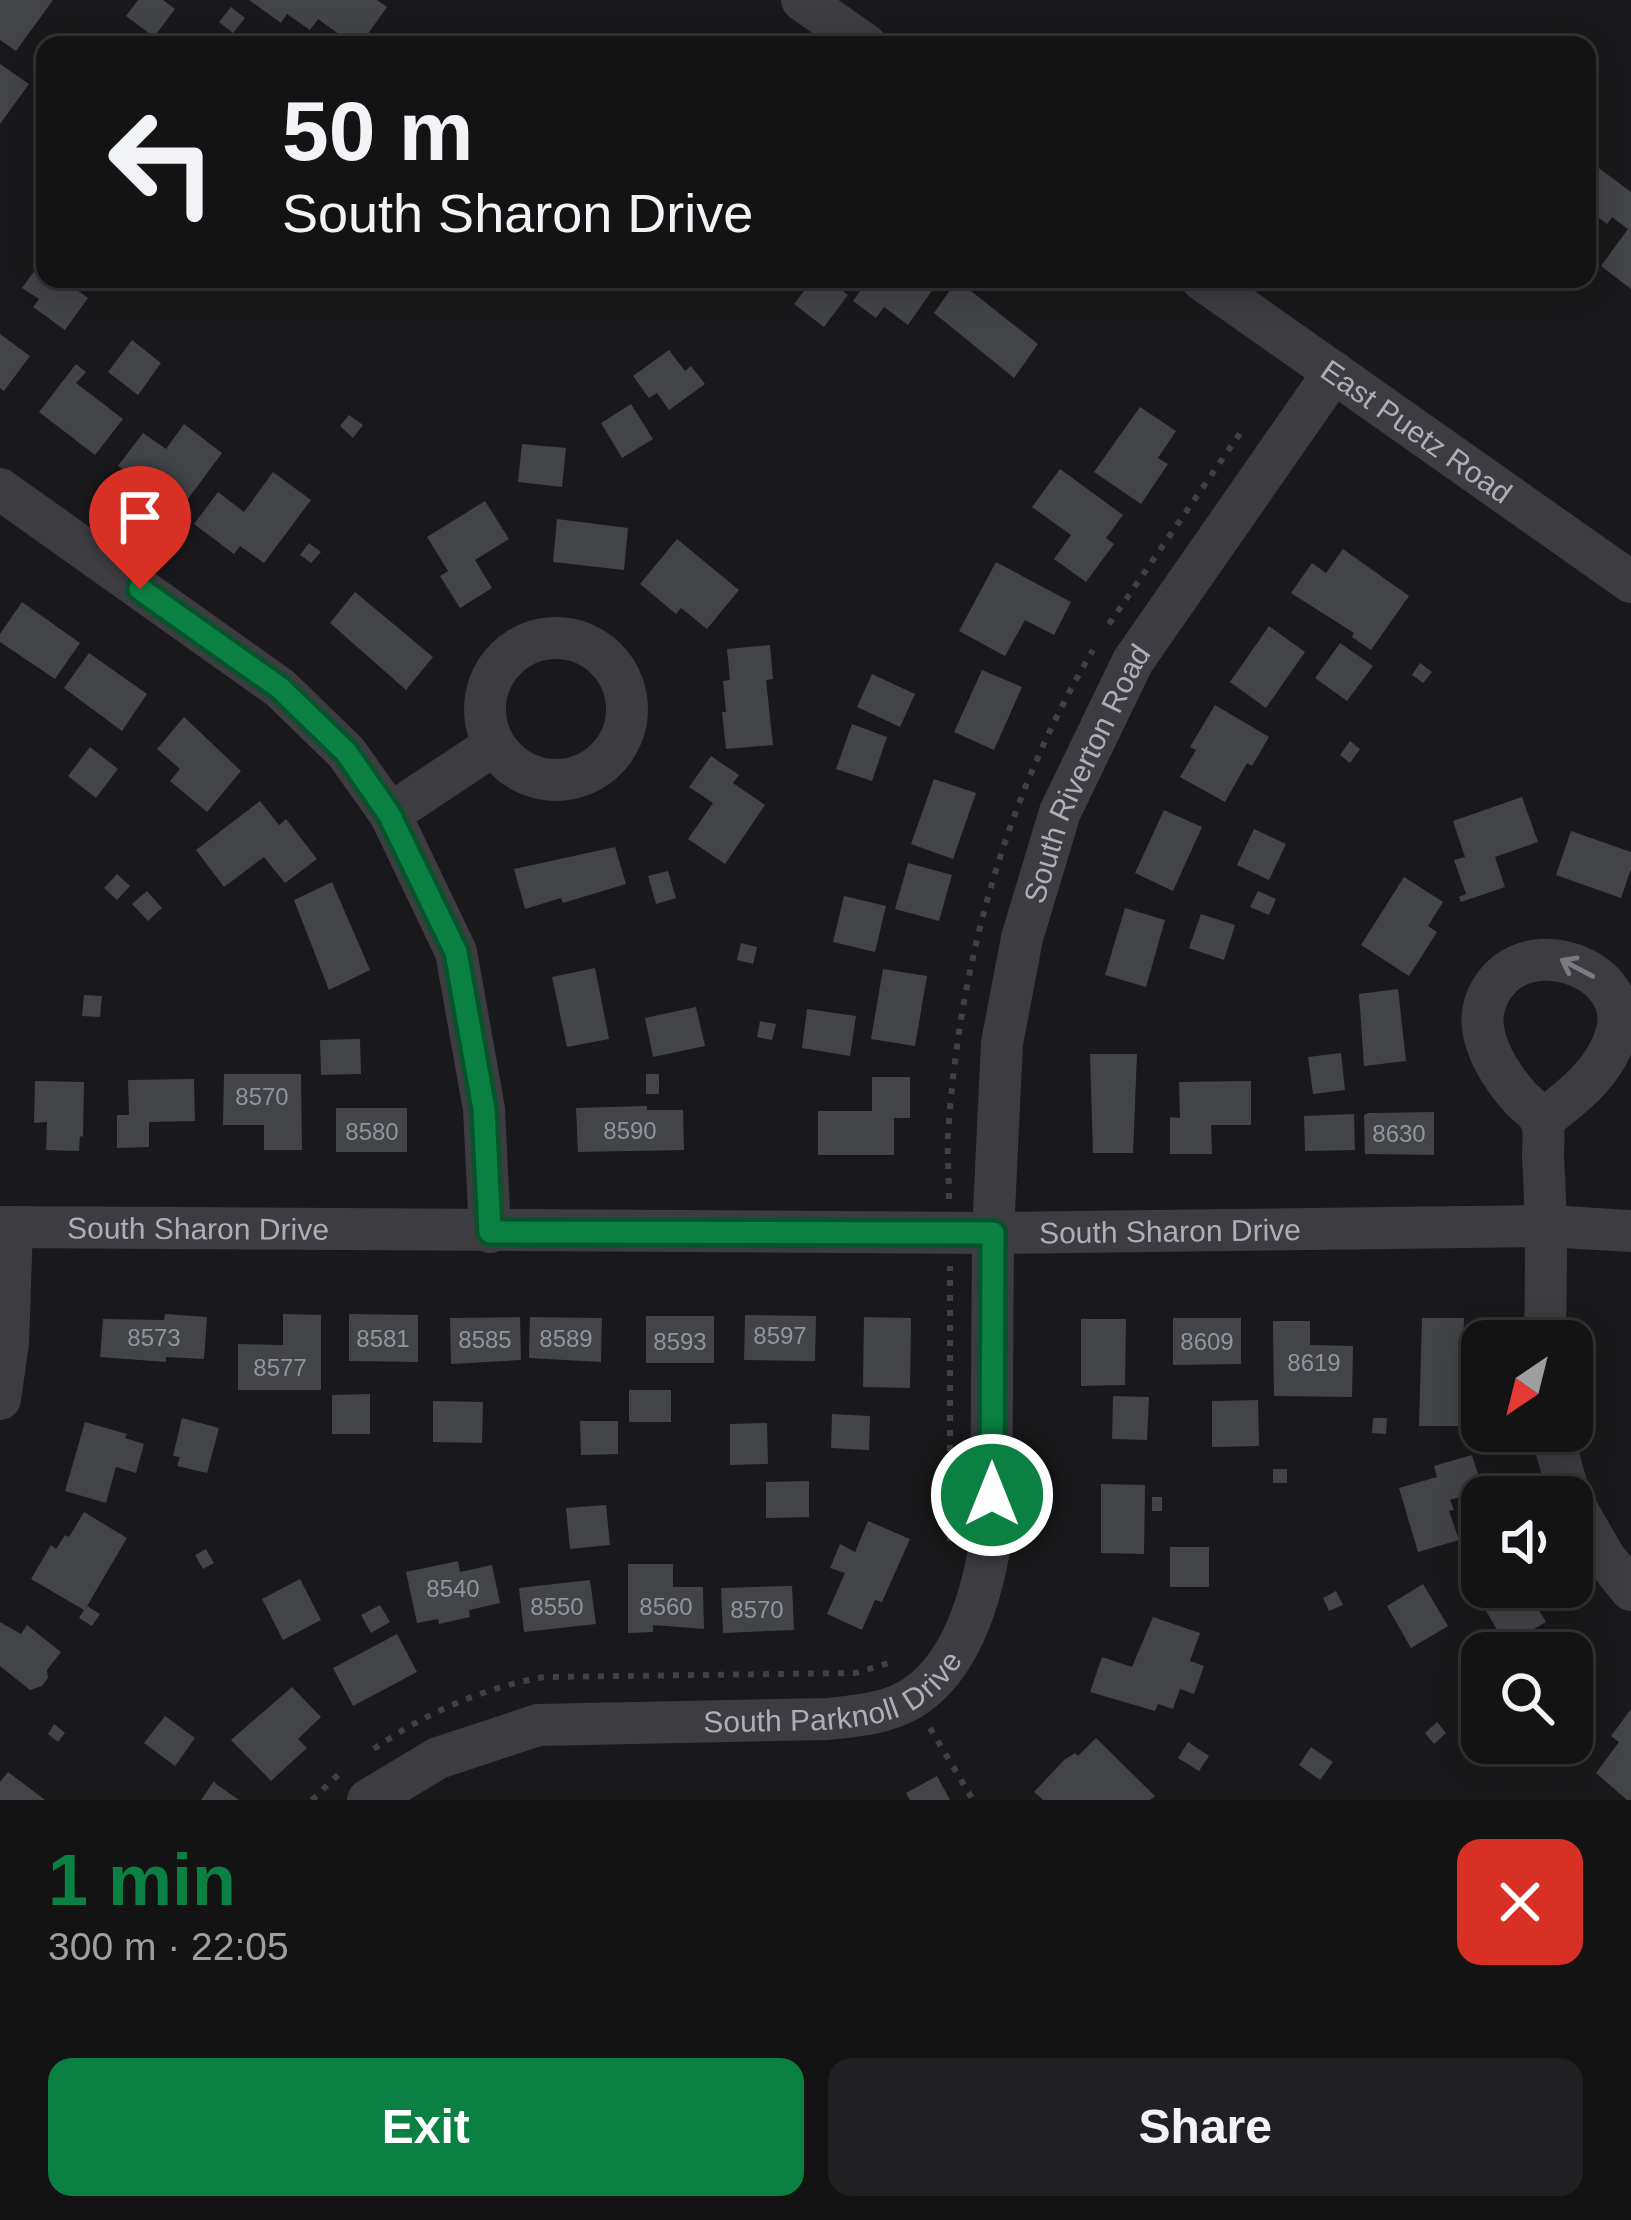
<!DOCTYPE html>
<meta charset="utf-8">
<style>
:root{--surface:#131314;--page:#202022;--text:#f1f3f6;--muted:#9d9ea0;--line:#323234;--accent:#0b8043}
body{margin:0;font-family:Arial,sans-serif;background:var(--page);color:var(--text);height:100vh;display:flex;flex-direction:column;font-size:45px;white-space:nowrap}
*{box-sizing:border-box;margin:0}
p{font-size:39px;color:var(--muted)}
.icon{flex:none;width:66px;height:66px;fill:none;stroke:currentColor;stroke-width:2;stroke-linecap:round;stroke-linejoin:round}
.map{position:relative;height:1800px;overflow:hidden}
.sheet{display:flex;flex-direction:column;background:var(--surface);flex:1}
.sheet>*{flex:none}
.hud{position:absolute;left:36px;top:36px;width:1560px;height:252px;border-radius:24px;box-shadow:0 6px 30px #0003,0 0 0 3px var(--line);background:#131314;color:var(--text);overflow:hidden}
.needle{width:78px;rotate:215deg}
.buttons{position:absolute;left:1461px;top:1320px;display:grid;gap:24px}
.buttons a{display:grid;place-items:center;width:132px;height:132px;border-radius:24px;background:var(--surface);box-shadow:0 6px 30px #0003,0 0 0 3px var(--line);font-size:60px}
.pin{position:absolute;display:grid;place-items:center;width:102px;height:102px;color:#fff;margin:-123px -51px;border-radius:50% 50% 50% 0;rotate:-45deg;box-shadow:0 0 12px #0007}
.pin .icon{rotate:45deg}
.me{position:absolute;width:132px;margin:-66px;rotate:0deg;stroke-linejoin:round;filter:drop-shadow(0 0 9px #0008)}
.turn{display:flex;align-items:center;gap:42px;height:252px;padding:0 48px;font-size:54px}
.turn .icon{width:156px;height:156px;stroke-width:2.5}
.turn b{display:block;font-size:84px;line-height:102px}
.round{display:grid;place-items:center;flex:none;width:126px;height:126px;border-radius:24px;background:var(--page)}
.summary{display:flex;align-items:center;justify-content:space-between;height:204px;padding:0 48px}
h1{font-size:72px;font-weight:700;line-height:90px;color:var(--accent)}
.action{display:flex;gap:24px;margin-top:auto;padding:24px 48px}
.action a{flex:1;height:138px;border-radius:24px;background:var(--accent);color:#fff;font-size:48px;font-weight:700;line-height:138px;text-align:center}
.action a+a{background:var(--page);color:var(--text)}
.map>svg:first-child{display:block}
.building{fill:#434448}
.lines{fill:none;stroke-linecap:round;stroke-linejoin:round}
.path{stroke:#404146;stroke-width:6;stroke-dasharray:6 9;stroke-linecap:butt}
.minor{stroke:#3c3c41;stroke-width:42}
.oneway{stroke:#7a7b83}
.route-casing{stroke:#07532c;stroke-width:30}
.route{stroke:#0b8043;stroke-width:21}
.labels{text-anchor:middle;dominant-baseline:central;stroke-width:10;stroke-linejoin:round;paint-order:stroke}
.number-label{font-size:24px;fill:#92949d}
.street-label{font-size:30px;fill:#acafb9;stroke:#141416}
</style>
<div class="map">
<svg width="1631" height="1800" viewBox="0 0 1631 1800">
<rect width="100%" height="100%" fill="#19191b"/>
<path class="building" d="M0 0H53L16 51 0 40Z
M138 0H163L175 9 154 37 126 16Z
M249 0H377L387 7 360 45H354L318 19 310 30 287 14 281 23Z
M231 7 245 18 233 33 219 22Z
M0 64 29 84 0 124Z
M1596 166 1631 192V289L1601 266 1628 229 1612 217 1607 224 1587 209V178Z
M40 263 45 267V279H62L88 298 65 330 33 307 39 299 22 288Z
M813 279H828L848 295 824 327 794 304Z
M857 279H918L933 289 908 325 884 307 876 318 853 301 860 291 853 286Z
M957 280 1038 344 1014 378 934 313Z
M0 334 30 356 4 391 0 388Z
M132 340 161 363 138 395 108 372Z
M669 350 685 371 691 366 705 384 669 410 657 393 649 398 633 376Z
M76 364 86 372 76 383 123 419 95 455 39 412Z
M631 404 653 439 622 458 601 423Z
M1140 407 1176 431 1158 458 1168 464 1141 504 1094 472Z
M349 415 363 425 353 438 340 426Z
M184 424 222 453 182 507 166 495 163 500 118 466 143 433 166 449Z
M522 444 566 448 562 487 518 482Z
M1060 469 1123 515 1106 538 1114 544 1086 582 1054 559 1071 535 1032 507Z
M273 472 311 500 264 563 240 546 234 554 194 524 218 492 244 512Z
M485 501 509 539 475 560 492 588 460 608 440 576 448 571 427 537Z
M557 519 628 528 624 570 553 562Z
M677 539 739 590 707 629 681 608 676 614 640 584Z
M309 543 321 552 311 563 300 555Z
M1343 549 1409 596 1371 650 1352 637 1354 633 1291 593 1312 563 1326 573Z
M996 562 1071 602 1054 635 1025 620 1005 656 959 631Z
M355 592 433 657 406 690 330 623Z
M22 602 80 643 55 679 0 642V634Z
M1269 626 1305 652 1266 708 1230 682Z
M1340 643 1373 666 1347 701 1315 678Z
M770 645 773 679 766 680 773 745 726 749 722 712H726L723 681 730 680 727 649Z
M89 653 147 694 122 731 64 688Z
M1420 663 1432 672 1423 683 1412 675Z
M982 670 1022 687 994 750 954 732Z
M872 674 915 694 900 727 857 707Z
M1215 705 1269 737 1252 766 1247 763 1225 802 1180 777 1196 750 1190 747Z
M184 717 241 771 207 812 170 781 180 769 157 749Z
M852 724 887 737 872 781 836 769Z
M1350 741 1360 749 1350 763 1340 755Z
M90 747 118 769 96 798 68 776Z
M711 756 739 775 733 783 765 805 725 864 688 839 713 803 689 787Z
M934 779 976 793 953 859 911 844Z
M1522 797 1538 842 1495 857 1505 887 1461 902 1459 897 1466 894 1454 860 1465 857 1453 821Z
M260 801 279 825 286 819 317 859 285 883 264 857 224 887 196 850Z
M1164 810 1202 827 1173 891 1135 873Z
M1254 829 1286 844 1269 880 1237 865Z
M1571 831 1631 852V869L1621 898 1556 875Z
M615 847 626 884 563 903 561 898 525 909 514 869Z
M908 863 952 875 939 921 895 909Z
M668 871 676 898 656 904 648 876Z
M117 874 130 886 117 900 104 888Z
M1404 877 1443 902 1428 926 1437 932 1409 976 1361 945Z
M332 882 370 970 329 990 294 900Z
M147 891 162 908 148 921 132 904Z
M1258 891 1276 899 1269 915 1250 907Z
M844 896 886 906 875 952 833 942Z
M1125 908 1165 920 1146 987 1105 975Z
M1201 914 1235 925 1224 960 1189 948Z
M741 943 757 947 753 964 737 960Z
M595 968 609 1039 567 1047 552 977Z
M883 969 927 976 915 1046 871 1039Z
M1398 989 1406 1061 1364 1066 1359 994Z
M84 995 102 996 100 1017 82 1016Z
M696 1007 705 1046 653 1057 645 1018Z
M807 1009 856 1016 850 1056 802 1048Z
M760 1021 776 1024 772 1040 757 1037Z
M360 1039 361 1074 321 1075 320 1040Z
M1341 1053 1345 1090 1313 1094 1308 1057Z
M1090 1054H1137L1133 1153H1093Z
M224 1074H301L302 1150H264V1125H223Z
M646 1074H659V1094H646Z
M872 1077H910V1118H894V1155H818V1111H872Z
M194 1079 195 1121 149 1122V1147L117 1148V1115H129L128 1080Z
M35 1081 84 1082 83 1137 80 1136 79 1151 46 1150 47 1122 34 1123Z
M1251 1081V1125H1211L1212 1154H1170V1117L1180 1118 1179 1082Z
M647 1106V1110H683L684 1150 578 1152 576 1108Z
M336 1108H407V1152H336Z
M1434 1112V1155L1365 1154 1364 1115 1368 1113Z
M1354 1114 1355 1150 1305 1151 1304 1116Z
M165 1314 207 1317 204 1359 166 1357V1362L100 1357 103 1319 164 1320Z
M283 1314 321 1315V1390H238V1344L283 1345Z
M349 1314 418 1315V1362L349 1361Z
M745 1315 816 1316 815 1361 744 1360Z
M646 1316H714V1363H646Z
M520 1317 521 1360 451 1364 450 1318Z
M530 1317 602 1318 601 1362 529 1358Z
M864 1317 911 1318 910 1388 863 1387Z
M1173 1318H1241V1364L1173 1365Z
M1422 1318H1464L1460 1426H1419Z
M1081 1319H1126L1125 1385 1081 1386Z
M1273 1321H1310V1345L1353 1346 1352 1397 1274 1396Z
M629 1390H671V1422H629Z
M370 1394V1434H332V1395Z
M1113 1396 1149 1397 1147 1440 1112 1439Z
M1258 1400 1259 1446 1212 1447V1401Z
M433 1401 483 1402 482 1443 433 1442Z
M832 1414 870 1416 869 1450 831 1448Z
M182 1418 219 1428 207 1473 177 1466 180 1457 173 1456Z
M1373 1418H1387L1386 1434 1372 1433Z
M580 1421H618V1454L581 1455Z
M85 1422 127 1434 125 1438 144 1444 136 1473 116 1467 106 1503 65 1491Z
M767 1423 768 1464 730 1465V1424Z
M1472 1455 1483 1490 1450 1500 1454 1510 1449 1511 1459 1540 1418 1552 1399 1488 1437 1477 1434 1466Z
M1273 1469H1287V1483H1273Z
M809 1481V1517L766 1518V1482Z
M1101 1484 1145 1485 1144 1554 1101 1553Z
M1152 1497H1162V1511H1152Z
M606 1505 610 1545 570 1549 566 1508Z
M84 1512 127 1538 87 1606 100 1614 92 1626 79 1618 84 1610 31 1579 51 1545 56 1549 65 1535 69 1537Z
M868 1521 910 1539 882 1602 875 1600 862 1630 827 1614 845 1573 830 1568 840 1544 855 1552Z
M1170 1547H1209V1587H1170Z
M206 1549 214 1563 203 1569 195 1555Z
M458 1561 460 1572 492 1565 500 1603 469 1610 470 1617 439 1624 438 1619 417 1623 406 1572Z
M628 1564H673V1587H703L704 1629 653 1625V1632L628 1633Z
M1482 1572V1587H1525L1546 1622 1506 1645 1468 1580Z
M300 1579 321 1620 283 1640 262 1599Z
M590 1580 596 1624 524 1632 519 1588Z
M1423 1584 1448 1626 1411 1648 1387 1606Z
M792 1586 794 1630 723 1633 721 1588Z
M1336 1591 1343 1605 1329 1611 1323 1598Z
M380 1605 390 1622 371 1633 361 1615Z
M1153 1617 1200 1633 1190 1661 1204 1666 1194 1694 1180 1689 1173 1709 1158 1704 1155 1711 1090 1692 1102 1657 1132 1667Z
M0 1622 21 1634 27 1625 61 1652 47 1670 48 1678 42 1686 30 1690 0 1666Z
M397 1634 417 1672 353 1706 333 1668Z
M1570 1647 1592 1672 1574 1691 1583 1700 1572 1711V1653H1563Z
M292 1687 321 1717 298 1739 307 1748 271 1781 231 1740Z
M1631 1709V1800H1627L1596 1773 1619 1742 1611 1736Z
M165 1716 195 1738 175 1766 144 1743Z
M1437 1722 1446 1733 1434 1744 1425 1733Z
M54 1724 65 1733 58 1742 48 1734Z
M1096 1738 1155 1796 1150 1800H1043L1034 1792 1064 1760 1075 1753 1078 1756Z
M1188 1742 1209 1756 1199 1771 1178 1758Z
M1311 1747 1333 1762 1320 1780 1299 1765Z
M8 1772 24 1784 45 1800H0V1782Z
M937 1776 950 1800H910L906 1793Z
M214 1781 216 1784 239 1800H201Z"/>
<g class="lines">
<path class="path" d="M1109 624 1243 429
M949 1199C949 1177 947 1155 948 1134 959 965 1006 796 1093 650
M950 1541V1266
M930 1728 973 1800
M374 1749C425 1713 483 1688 544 1677L856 1673 895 1661
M312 1800 339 1774"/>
<g class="minor">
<path d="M802 0 866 45"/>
<path id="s1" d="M1201 279 1631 582"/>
<path d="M0 489 280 688 346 752 390 814 456 952 484 1109 490 1232"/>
<circle cx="556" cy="709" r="71"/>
<path d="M390 814 494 745"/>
<path d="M1541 1121C1573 1097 1607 1071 1617 1031 1630 975 1550 940 1507 972 1490 985 1480 1007 1483 1028 1487 1055 1505 1081 1522 1100 1528 1105 1538 1114 1541 1120 1545 1129 1543 1147 1543 1157 1547 1219 1546 1279 1545 1341"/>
<path id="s2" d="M0 1227 993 1233 1547 1226 1631 1231"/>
<path d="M0 1399 8 1343 12 1227"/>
<path d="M1551 1431 1570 1497"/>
<path d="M1572 1501 1605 1558 1631 1590"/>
<path id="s3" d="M368 1800 438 1758 538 1725 828 1719C855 1716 884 1714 909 1700 962 1669 982 1595 991 1539L993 1233 1002 1043 1022 938 1060 812 1133 661 1334 372"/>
</g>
</g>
<defs><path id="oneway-shaft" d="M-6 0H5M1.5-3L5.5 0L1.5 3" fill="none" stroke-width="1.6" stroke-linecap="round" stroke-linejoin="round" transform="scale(3)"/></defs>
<use class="oneway" href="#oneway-shaft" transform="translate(1577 968) rotate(-152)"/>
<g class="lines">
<defs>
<path id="route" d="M140 589 280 688 346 752 389 814 456 952 484 1109 490 1232 993 1233 992 1495"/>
</defs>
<use href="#route" class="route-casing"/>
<use href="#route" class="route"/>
</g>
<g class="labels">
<g class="number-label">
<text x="262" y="1096">8570</text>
<text x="630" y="1130">8590</text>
<text x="372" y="1131">8580</text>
<text x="1399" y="1133">8630</text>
<text x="780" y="1335">8597</text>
<text x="154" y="1337">8573</text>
<text x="383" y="1338">8581</text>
<text x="566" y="1338">8589</text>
<text x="485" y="1339">8585</text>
<text x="680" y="1341">8593</text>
<text x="1207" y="1341">8609</text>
<text x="1314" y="1362">8619</text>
<text x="280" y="1367">8577</text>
<text x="453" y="1588">8540</text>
<text x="557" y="1606">8550</text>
<text x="666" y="1606">8560</text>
<text x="757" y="1609">8570</text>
</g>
<g class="street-label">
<text stroke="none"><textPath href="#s1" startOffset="264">East Puetz Road</textPath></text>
<text stroke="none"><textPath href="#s3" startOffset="1527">South Riverton Road</textPath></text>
<text stroke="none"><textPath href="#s2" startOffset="198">South Sharon Drive</textPath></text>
<text stroke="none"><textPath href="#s2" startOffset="1170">South Sharon Drive</textPath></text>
<text stroke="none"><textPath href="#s3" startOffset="489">South Parknoll Drive</textPath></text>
</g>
</g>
</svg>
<div class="buttons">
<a><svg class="needle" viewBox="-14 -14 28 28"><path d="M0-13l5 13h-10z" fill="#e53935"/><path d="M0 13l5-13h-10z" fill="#9d9ea0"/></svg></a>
<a><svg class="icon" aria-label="sound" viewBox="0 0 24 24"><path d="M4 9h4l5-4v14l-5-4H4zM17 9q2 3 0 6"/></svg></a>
<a><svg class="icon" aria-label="search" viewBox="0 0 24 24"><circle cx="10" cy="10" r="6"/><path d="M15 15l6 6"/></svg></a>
</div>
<div class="pin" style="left:140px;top:589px;background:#d93025"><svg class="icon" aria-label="arrive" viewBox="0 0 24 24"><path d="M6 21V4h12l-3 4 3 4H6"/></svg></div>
<svg class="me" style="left:992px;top:1495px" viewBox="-20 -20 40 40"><circle r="17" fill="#0b8043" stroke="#fff" stroke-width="3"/><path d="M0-11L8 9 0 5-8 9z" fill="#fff"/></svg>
<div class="hud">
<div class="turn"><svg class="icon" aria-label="left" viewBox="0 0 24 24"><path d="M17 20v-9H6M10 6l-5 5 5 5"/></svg><div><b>50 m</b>South Sharon Drive</div></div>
</div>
</div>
<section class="sheet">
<div class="summary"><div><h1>1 min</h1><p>300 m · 22:05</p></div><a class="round" style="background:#d93025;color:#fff"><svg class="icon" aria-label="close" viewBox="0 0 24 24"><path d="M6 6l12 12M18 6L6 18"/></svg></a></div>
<div class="action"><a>Exit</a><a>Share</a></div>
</section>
